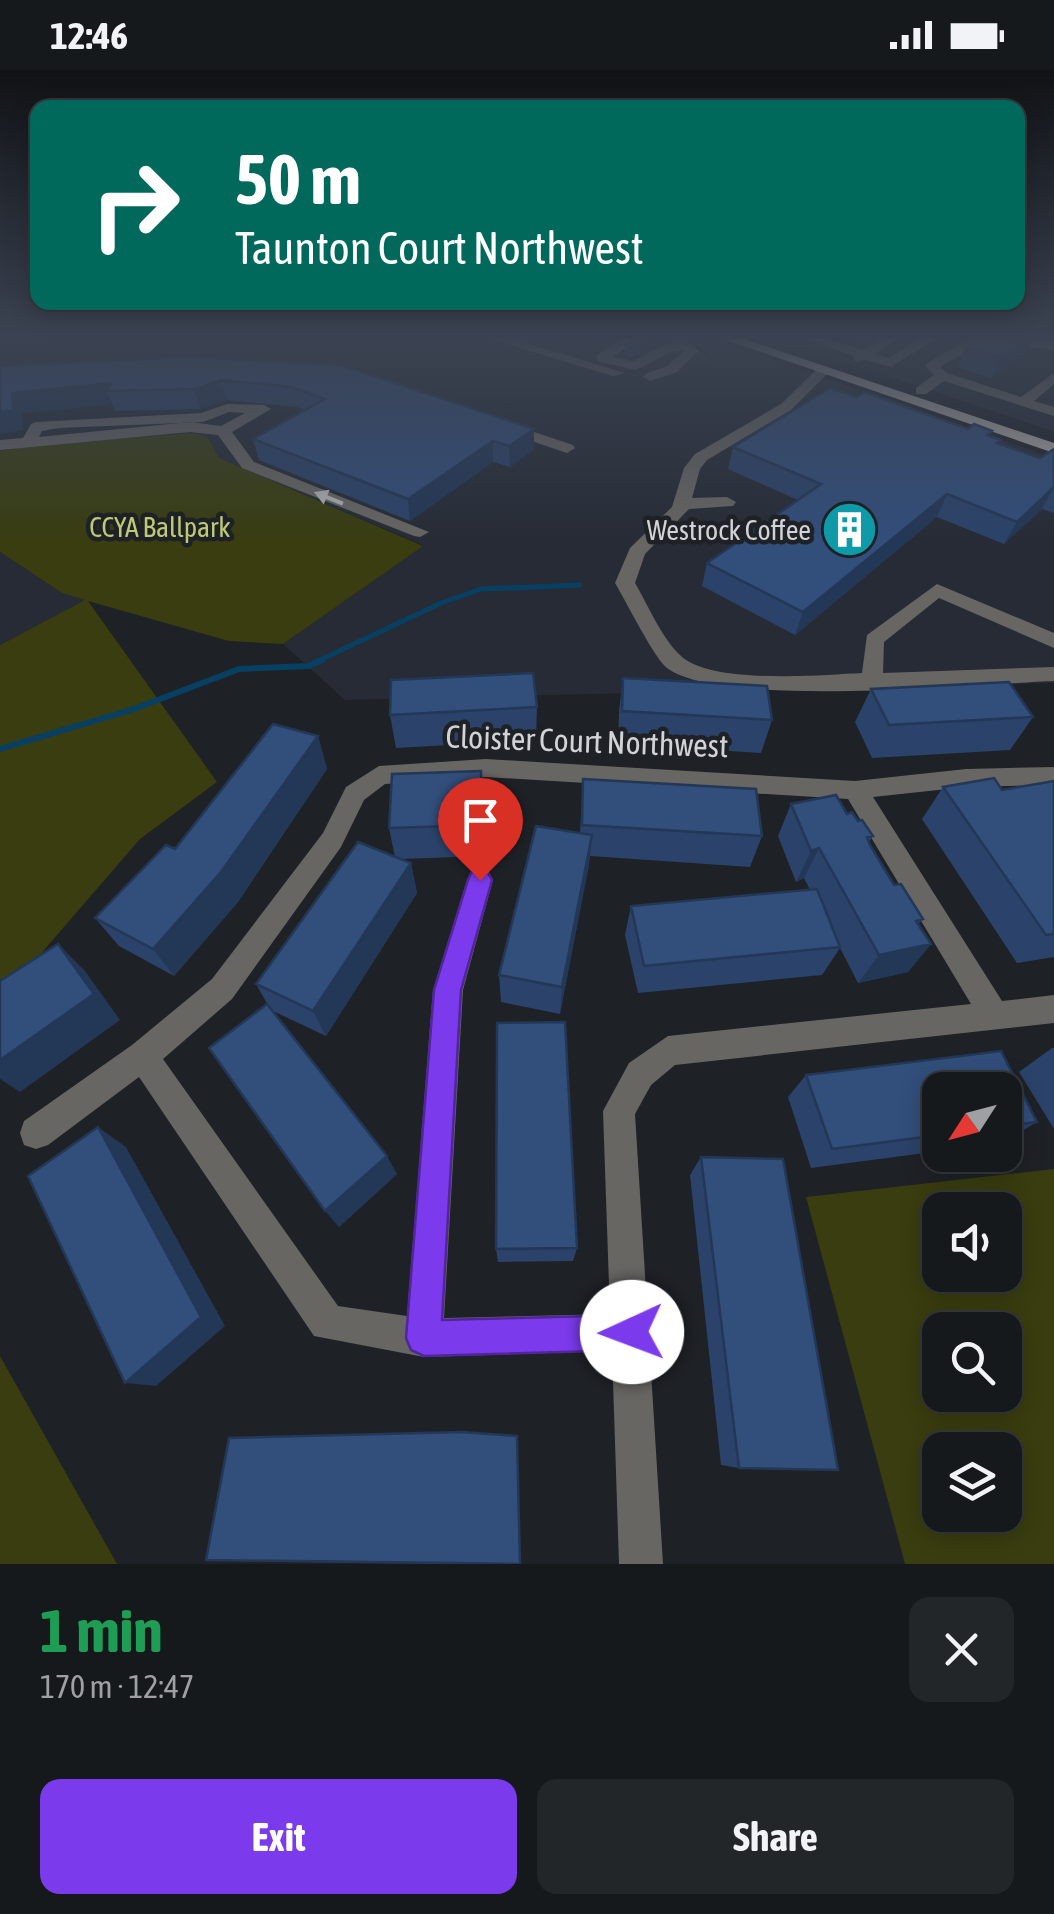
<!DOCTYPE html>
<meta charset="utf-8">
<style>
:root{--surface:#16191c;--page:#232629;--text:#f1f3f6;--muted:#9ea0a3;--line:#35383b;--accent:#7c3aed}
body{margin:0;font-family:"Asap Condensed",sans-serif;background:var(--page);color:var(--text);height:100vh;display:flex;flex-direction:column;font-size:38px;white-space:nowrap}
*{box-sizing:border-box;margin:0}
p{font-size:32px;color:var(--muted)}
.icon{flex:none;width:55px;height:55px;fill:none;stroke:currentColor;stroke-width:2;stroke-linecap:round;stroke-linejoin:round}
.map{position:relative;height:1494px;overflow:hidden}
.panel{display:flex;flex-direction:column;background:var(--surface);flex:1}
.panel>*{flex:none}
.hud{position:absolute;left:30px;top:30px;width:995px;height:210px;border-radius:20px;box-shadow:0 5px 25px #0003,0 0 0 2px var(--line);background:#00695c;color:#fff;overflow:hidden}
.needle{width:65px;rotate:234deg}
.fabs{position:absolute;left:922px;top:1002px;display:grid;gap:20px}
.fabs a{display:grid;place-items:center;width:100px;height:100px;border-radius:20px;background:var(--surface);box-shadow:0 5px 25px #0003,0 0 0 2px var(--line);font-size:50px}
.pin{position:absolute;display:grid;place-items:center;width:85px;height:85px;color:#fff;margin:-102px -42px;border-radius:50% 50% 50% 0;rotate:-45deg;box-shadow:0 0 10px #0007}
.pin .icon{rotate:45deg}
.me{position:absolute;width:110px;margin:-55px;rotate:268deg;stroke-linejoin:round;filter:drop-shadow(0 0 8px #0008)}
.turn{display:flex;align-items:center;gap:35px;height:210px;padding:0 40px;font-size:45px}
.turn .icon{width:130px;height:130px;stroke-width:2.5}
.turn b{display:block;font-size:70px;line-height:85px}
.round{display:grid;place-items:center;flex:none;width:105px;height:105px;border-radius:20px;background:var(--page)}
.head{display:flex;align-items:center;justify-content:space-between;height:170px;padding:0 40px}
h1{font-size:60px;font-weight:700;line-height:75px;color:#1e9e55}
.button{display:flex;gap:20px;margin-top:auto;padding:20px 40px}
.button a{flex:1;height:115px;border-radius:20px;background:var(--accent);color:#fff;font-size:40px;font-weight:700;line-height:115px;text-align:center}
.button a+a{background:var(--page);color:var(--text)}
.status{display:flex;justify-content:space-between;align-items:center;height:70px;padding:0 50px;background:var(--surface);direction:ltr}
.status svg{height:28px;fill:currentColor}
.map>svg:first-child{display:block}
.built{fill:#262b35}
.green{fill:#393d0f;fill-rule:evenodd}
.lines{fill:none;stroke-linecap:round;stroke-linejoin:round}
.stream-far1{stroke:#084064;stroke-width:5}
.stream{stroke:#084064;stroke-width:6}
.minor-tunnel{stroke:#393c40;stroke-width:15;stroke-dasharray:15 8;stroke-linecap:butt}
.minor{fill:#686663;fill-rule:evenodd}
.major{fill:#b1aca7;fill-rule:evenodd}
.wall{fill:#2b436a}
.shaded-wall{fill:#233756}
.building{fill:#324e7b;stroke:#233756;stroke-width:2.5}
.oneway{fill:#b2b2b4}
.route{fill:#7c3aed;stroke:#51269a;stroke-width:2.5}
.labels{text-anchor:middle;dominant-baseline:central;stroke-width:9;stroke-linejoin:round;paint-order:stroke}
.far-park-label{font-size:28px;fill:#bec972;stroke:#1e2126}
.far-poi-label{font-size:28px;fill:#d1d3d6;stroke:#1e2126;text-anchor:end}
.street-label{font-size:32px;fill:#d1d3d6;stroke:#1e2126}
</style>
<div class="status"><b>12:46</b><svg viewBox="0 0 49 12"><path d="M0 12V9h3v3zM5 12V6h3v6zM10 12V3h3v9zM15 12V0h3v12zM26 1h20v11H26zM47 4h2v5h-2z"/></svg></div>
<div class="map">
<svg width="1054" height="1494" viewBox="0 0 1054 1494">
<rect width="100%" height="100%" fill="#1e2126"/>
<path class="built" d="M0 266H706L1054 388V613L345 630 283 574 423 475 218 388 208 368 33 375 0 381Z
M762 266H1054V362L939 323Z
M0 482 62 523 86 530 0 575Z"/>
<path class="green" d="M195 363 208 368 219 388 423 476 283 574 229 571 88 531 217 712 140 769 0 931V575L85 530 62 523 0 482V381L33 375Z
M1054 1099V1494H905L806 1127ZM940 1140H1005V1205H940ZM940 1260H1005V1325H940ZM940 1380H1005V1445H940Z
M0 1286 117 1494H0Z"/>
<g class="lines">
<path class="stream-far1" d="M316 592 441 533 481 519 580 515"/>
<path class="stream" d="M0 679 134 639 239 599 309 596 322 590"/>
<path class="minor-tunnel" d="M699 287 702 284"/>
<path class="minor" d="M481 266H502L625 303 613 306Z
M627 266H643L613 287 634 291C655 280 678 262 699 281L677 302 650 311 643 307 645 304 667 296 684 281H673L636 300 597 291V285Z
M798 266H818L863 280 885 266H900L875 284 889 288 924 266H940L891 297 866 290 854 291V286Z
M990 267 1054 272V280C1010 275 979 271 940 297L947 303 1021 327 1054 303V314L1034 331 1054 337V346L944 311 926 324H916V318L934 305 925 296 927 293 959 275Z
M819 297 831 300 791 340 707 390 700 399 692 428 727 427 736 432 733 436 689 439 645 484 635 513C648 535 661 567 680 585 709 615 821 605 862 603L867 565 937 514 1054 563V578L939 528 884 572 883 603 1054 597V611C977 614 722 639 667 598 654 588 626 531 615 513L630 478 672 437 684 398 695 384 781 334Z
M227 334 264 335 271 339 232 362 254 392 429 462 420 467 414 466 242 398 218 365 190 362 0 380V370L23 368 31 354 36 352 201 343ZM229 342 245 343 221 356 190 352 39 367 42 361 59 358 203 352Z
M501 351 573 375 575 378 567 383 496 359 493 356Z
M486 689 855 711 966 699 1054 697V715L966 717 873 727 1002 931 1054 925V953L675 995 651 1015 635 1044 663 1494H619L612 1281 424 1287 314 1266 139 1007 48 1075 36 1079 24 1075 20 1063 24 1051 132 975 212 909 323 763 346 717 379 696ZM486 707 848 729 971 934 668 966 629 993 603 1041 610 1244 444 1248 463 920 493 810 489 802 480 799 471 802 467 810 433 920 407 1246 338 1236 163 989 232 929 341 777 364 730 385 714Z"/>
<path class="major" d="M715 266H735L1054 373V383Z"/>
</g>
<path class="wall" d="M653 266 652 277 633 287 625 285 626 275Z
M838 266H880L864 275Z
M984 266H1034L1027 281 991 308 957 297 965 277Z
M187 287 534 379 510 397 493 392 410 451 259 390 253 369 305 340 296 337 227 330 200 339 115 341 112 334 22 343 23 360 0 296Z
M968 359 990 366 999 374 1040 388 1054 379V443L1042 439 1004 474 937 447 795 565 702 516 707 493 798 430 728 399 733 377Z
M623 608 772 650 761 683 618 674 619 641Z
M871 619 1033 647 1010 680 872 688 855 652Z
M537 637 536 670 396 678 390 645Z
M318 666 327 699 238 832 174 906 119 876 95 848 175 779Z
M481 701 484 786 401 789 411 793 417 823 326 966 273 941 397 1104 339 1157 269 937 256 914 395 787 389 758Z
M583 709 762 766 750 797 590 786 560 944 501 932 499 905 580 763Z
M1054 711V887L1017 893 922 749 943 717 1002 720Z
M791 734 847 744 858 751 873 766 869 772 894 815 923 849 918 854 931 874 908 902 858 913 840 878 822 905 638 923 625 865 631 836 810 820 804 808 796 812 778 766Z
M1052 978H1054V1059L1019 1002Z
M1001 981 1037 1052 1005 1071V1020H940V1081L811 1098 788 1027 806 1005Z
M701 1087 739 1398 721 1395 690 1105Z
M577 1178 573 1191 498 1192 496 1179Z"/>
<path class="shaded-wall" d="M653 266 652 277 633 287 634 277Z
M867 266H880L864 275Z
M1029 266H1034L1027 281 991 308 1000 287Z
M221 310 227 330 200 339 194 319Z
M111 313 107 321 112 334 22 343 23 360 0 364V342L12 323Z
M534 359V379L510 397 509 376Z
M493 371V392L410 451 408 429Z
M1054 417 1042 439 1004 474 1017 452Z
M947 424 937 447 795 565 803 542Z
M318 666 327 699 238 832 174 906 153 879Z
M481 701 483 733 484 786 482 755Z
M592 765 589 796 560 944 562 917Z
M819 778 804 808 796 812 811 781Z
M411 793 417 823 326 966 313 941Z
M58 874 85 901 120 950 20 1022 0 1009V990Z
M931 874 908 902 858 913 879 885Z
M98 1057 126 1077 225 1256 156 1316 125 1313Z
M387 1086 397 1104 339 1157 325 1141Z"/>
<path class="building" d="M639 266H653L634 277 626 275Z
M984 266H1029L1000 287 965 277Z
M187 287 341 295 534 359 509 376 493 371 408 429 253 369 325 329 291 317 221 310 194 319 107 321 111 313 12 323 13 340 0 342V296Z
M830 318 857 327 864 322 968 359 974 354 992 361 987 365 1001 370 997 373 1040 388 1054 379V417L1017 452 947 424 803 542 707 493 821 414 733 377Z
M533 603 537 637 390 645 391 610Z
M623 608 767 616 772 650 622 641Z
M1009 612 1033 647 889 655 871 619Z
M273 654 318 666 221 802 153 879 95 848 166 775 175 779Z
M481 701 482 755 389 758 392 704Z
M994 708 1002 720 1054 711V864L1046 865 943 717Z
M583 709 756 719 762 766 582 755Z
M836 725 847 744 852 742 858 751 862 750 873 766 867 767 870 775 894 815 901 814 923 849 916 851 931 874 879 885 819 778 811 781 791 734Z
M536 756 592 765 562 917 499 905Z
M358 772 411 793 313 941 256 914Z
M817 819 840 877 644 896 631 836Z
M58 874 94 924 0 990V911Z
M267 934 387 1086 325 1141 209 978Z
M565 952 577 1178 496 1179 497 953Z
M1001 981 1037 1052 1005 1056V1020H940V1065L832 1079 806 1005Z
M98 1057 201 1247 125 1313 28 1106Z
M701 1087 783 1089 838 1400 739 1398Z
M462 1362 517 1366 520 1494 206 1490 229 1368Z"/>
<defs><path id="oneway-solid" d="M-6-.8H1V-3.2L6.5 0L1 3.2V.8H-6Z" transform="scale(2.5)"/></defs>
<use class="oneway" href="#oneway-solid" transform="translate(329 428) rotate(-158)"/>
<linearGradient id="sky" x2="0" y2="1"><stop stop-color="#101215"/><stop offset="0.56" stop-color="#3b4352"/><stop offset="1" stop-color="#3b4352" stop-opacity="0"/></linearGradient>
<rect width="1054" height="475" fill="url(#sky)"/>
<path class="route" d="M480 800 488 803 492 810 461 920 442 1250 632 1245 644 1250 649 1262 644 1275 632 1280 424 1286 411 1280 406 1268 434 920 468 810 471 803Z"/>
<defs>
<symbol id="building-disc" viewBox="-11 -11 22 22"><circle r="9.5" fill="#0f9aa8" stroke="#1e2126"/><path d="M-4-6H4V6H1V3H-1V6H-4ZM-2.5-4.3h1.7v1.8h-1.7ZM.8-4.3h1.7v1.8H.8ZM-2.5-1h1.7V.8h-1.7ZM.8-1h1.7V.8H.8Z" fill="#fff"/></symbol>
</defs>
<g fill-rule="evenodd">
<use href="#building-disc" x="818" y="428" width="63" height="63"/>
</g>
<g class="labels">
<g class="far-park-label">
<text x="160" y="457">CCYA Ballpark</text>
</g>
<g class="far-poi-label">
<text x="811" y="460">Westrock Coffee</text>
</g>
<g class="street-label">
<text transform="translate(587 671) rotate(2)">Cloister Court Northwest</text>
</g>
</g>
</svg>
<div class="fabs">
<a><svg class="needle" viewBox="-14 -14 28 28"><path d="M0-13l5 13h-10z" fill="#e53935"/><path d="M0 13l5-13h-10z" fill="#9ea0a3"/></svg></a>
<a><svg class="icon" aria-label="sound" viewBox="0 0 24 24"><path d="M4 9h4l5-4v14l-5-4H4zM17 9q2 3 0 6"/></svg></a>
<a><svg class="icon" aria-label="search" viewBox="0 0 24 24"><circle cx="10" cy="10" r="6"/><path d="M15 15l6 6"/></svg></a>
<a><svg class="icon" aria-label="layers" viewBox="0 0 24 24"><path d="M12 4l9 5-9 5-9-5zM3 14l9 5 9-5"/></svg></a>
</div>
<div class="pin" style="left:480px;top:810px;background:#d93025"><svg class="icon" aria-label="arrive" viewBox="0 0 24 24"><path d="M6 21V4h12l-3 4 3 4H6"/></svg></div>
<svg class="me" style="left:632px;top:1262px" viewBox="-20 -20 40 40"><circle r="19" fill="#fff"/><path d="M0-13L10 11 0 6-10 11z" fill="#7c3aed"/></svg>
<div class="hud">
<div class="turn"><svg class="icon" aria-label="right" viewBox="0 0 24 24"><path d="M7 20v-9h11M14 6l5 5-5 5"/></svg><div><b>50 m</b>Taunton Court Northwest</div></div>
</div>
</div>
<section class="panel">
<div class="head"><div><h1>1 min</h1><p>170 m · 12:47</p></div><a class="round"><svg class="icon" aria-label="close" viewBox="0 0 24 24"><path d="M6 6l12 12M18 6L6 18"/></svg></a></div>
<div class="button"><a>Exit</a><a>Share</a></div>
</section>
